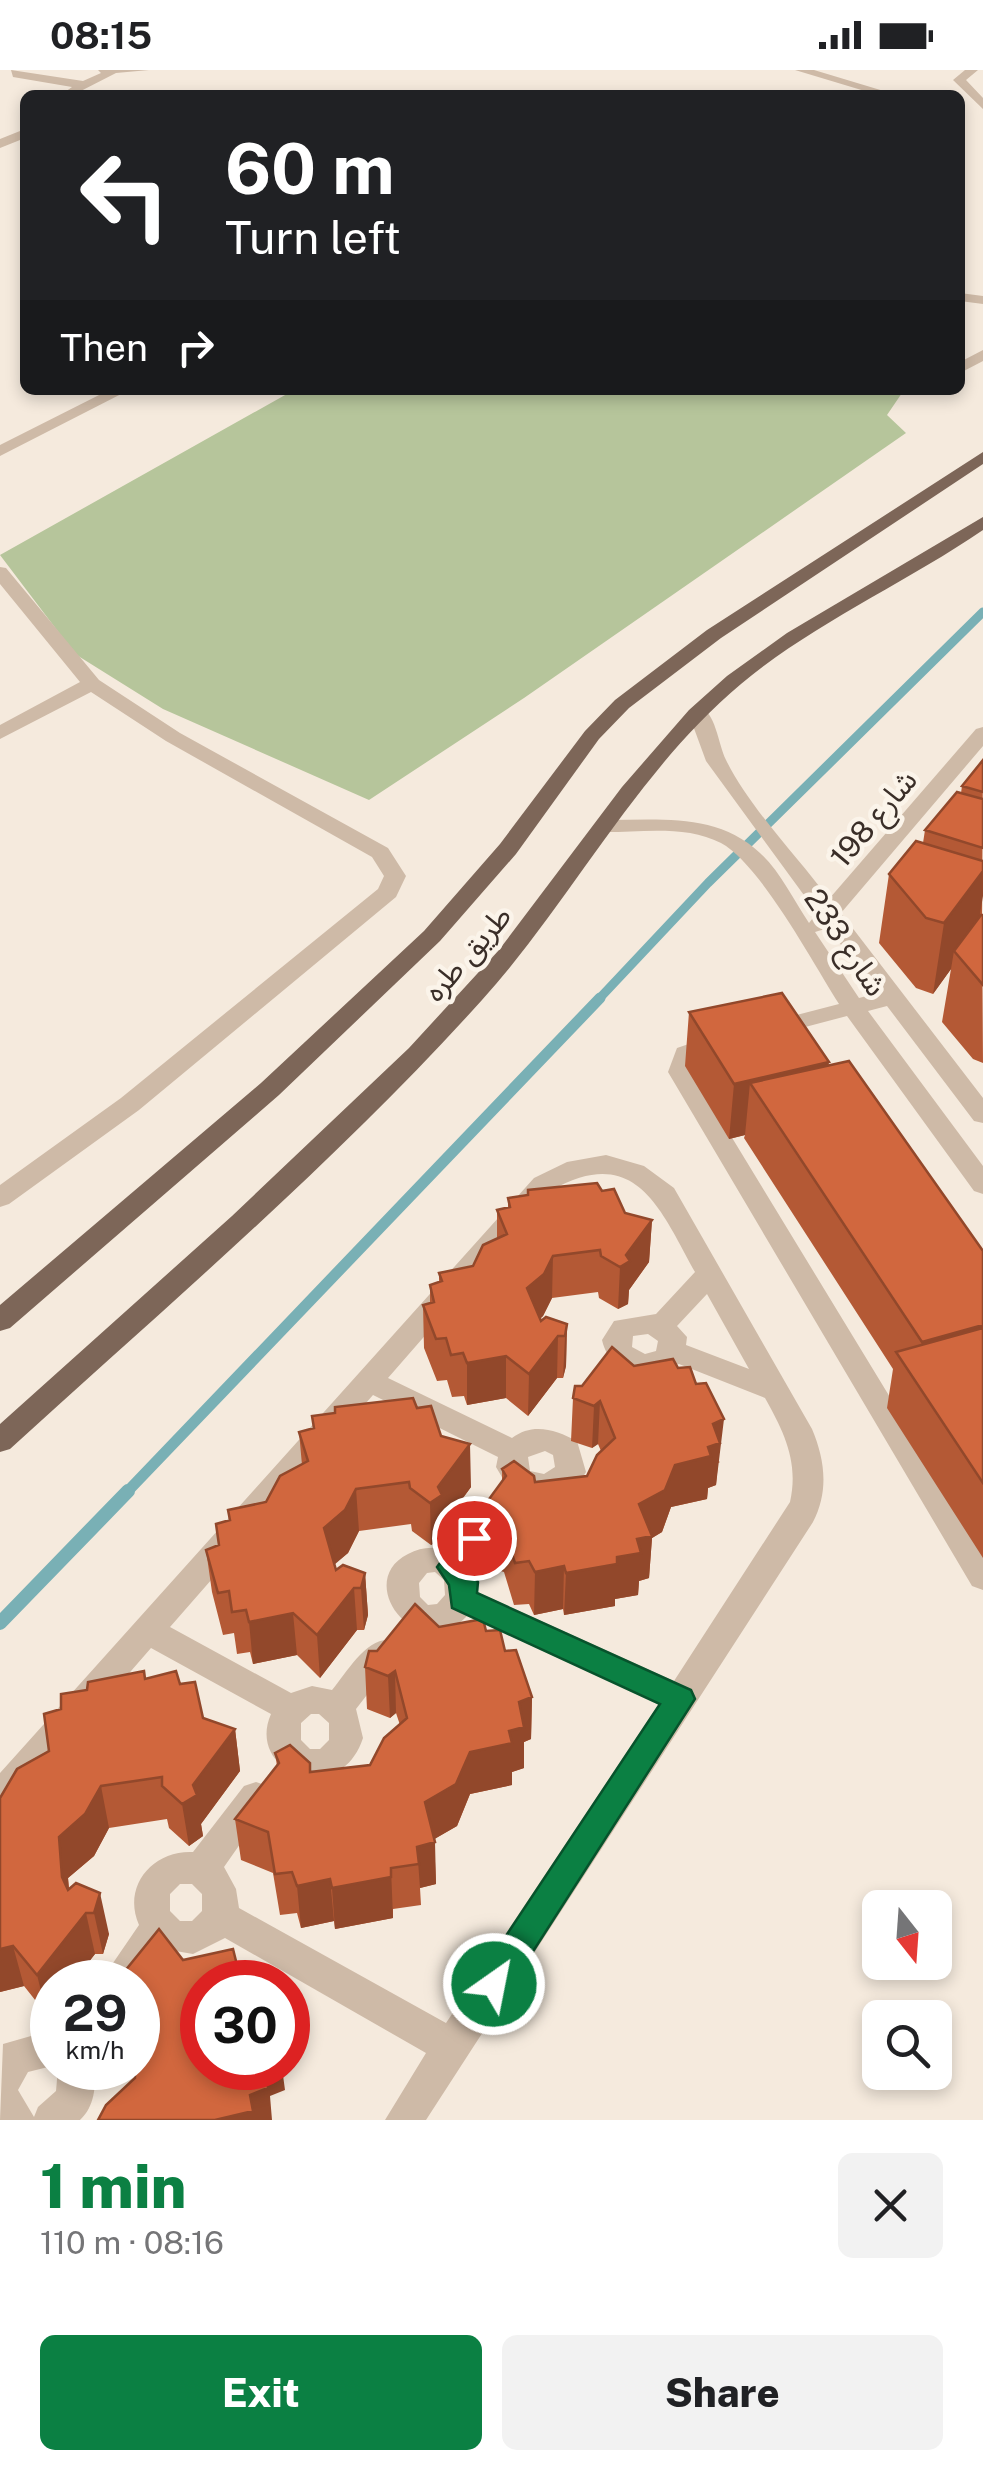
<!DOCTYPE html>
<meta charset="utf-8">
<style>
:root{--surface:#fff;--page:#f2f2f2;--text:#202124;--muted:#757577;--accent:#0b8043}
body{margin:0;font-family:"Public Sans","Noto Sans Arabic",sans-serif;background:var(--page);color:var(--text);height:100vh;display:flex;flex-direction:column;font-size:38px;white-space:nowrap}
*{box-sizing:border-box;margin:0}
p{font-size:32px;color:var(--muted)}
.icon{flex:none;width:55px;height:55px;fill:none;stroke:currentColor;stroke-width:2;stroke-linecap:round;stroke-linejoin:round}
.map{position:relative;height:2050px;overflow:hidden}
.drawer{display:flex;flex-direction:column;background:var(--surface);flex:1}
.drawer>*{flex:none}
.guide{position:absolute;left:20px;top:20px;width:945px;height:305px;border-radius:15px;box-shadow:0 5px 15px #0003;background:#202124;color:#fff;overflow:hidden}
.needle{width:65px;rotate:163deg}
.tools{position:absolute;left:862px;top:1820px;display:grid;gap:20px}
.tools a{display:grid;place-items:center;width:90px;height:90px;border-radius:15px;background:var(--surface);box-shadow:0 5px 15px #0003;font-size:50px}
.speed{position:absolute;left:30px;top:1890px;display:flex;gap:20px;font-size:50px;font-weight:700;text-align:center}
.speed>*{display:grid;place-content:center;width:130px;height:130px;border-radius:50%;background:var(--surface);box-shadow:0 5px 15px #0003;line-height:1}
.speed small{font-size:25px;font-weight:400}
.speed .limit{border:15px solid #d22;background:#fff;color:#111}
.pin{position:absolute;display:grid;place-items:center;width:85px;height:85px;color:#fff;margin:-42px;border:5px solid #fff;border-radius:50%;box-shadow:0 2px 10px #0007}
.me{position:absolute;width:110px;margin:-55px;rotate:33deg;stroke-linejoin:round;filter:drop-shadow(0 0 8px #0008)}
.turn{display:flex;align-items:center;gap:35px;height:210px;padding:0 40px;font-size:45px}
.turn .icon{width:130px;height:130px;stroke-width:2.5}
.turn b{display:block;font-size:70px;line-height:85px}
.then{display:flex;align-items:center;height:95px;padding:0 40px;background:#0003;gap:20px;font-size:38px}
.round{display:grid;place-items:center;flex:none;width:105px;height:105px;border-radius:15px;background:var(--page)}
.head{display:flex;align-items:center;justify-content:space-between;height:170px;padding:0 40px}
h1{font-size:60px;font-weight:800;line-height:75px;color:var(--accent)}
.button{display:flex;gap:20px;margin-top:auto;padding:20px 40px}
.button a{flex:1;height:115px;border-radius:15px;background:var(--accent);color:#fff;font-size:40px;font-weight:800;line-height:115px;text-align:center}
.button a+a{background:var(--page);color:var(--text)}
.status{display:flex;justify-content:space-between;align-items:center;height:70px;padding:0 50px;background:var(--surface);direction:ltr}
.status svg{height:28px;fill:currentColor}
.map>svg:first-child{display:block}
.green{fill:#b6c59b}
.lines{fill:none;stroke-linecap:round;stroke-linejoin:round}
.stream-far2{stroke:#79b0b5;stroke-width:9}
.stream-far1{stroke:#79b0b5;stroke-width:11}
.stream{stroke:#79b0b5;stroke-width:14}
.minor{fill:#cebaa7;fill-rule:evenodd}
.major{fill:#7d6658;fill-rule:evenodd}
.wall{fill:#b45935}
.shaded-wall{fill:#92482b}
.building{fill:#d1673e;stroke:#92482b;stroke-width:2.5}
.route{fill:#0b8043;stroke:#07532c;stroke-width:2.5}
.labels{text-anchor:middle;dominant-baseline:central;stroke-width:9;stroke-linejoin:round;paint-order:stroke}
.street-label{font-size:30px;fill:#3a2e28;stroke:#fbf4ea}
</style>
<div class="status"><b>08:15</b><svg viewBox="0 0 49 12"><path d="M0 12V9h3v3zM5 12V6h3v6zM10 12V3h3v9zM15 12V0h3v12zM26 1h20v11H26zM47 4h2v5h-2z"/></svg></div>
<div class="map">
<svg width="983" height="2050" viewBox="0 0 983 2050">
<rect width="100%" height="100%" fill="#f5eadd"/>
<path class="green" d="M294 320H894L902 323 887 345 906 363 524 628 369 730 163 639 75 584 0 485Z"/>
<g class="lines">
<path class="stream-far2" d="M597 931 708 813 983 542"/>
<path class="stream-far1" d="M126 1423 600 928"/>
<path class="stream" d="M0 1553 128 1421"/>
<path class="minor" d="M11 0 83 11 101 3 98 0H149L116 3 73 25 65 22 72 17 13 7Z
M795 0H814L897 25H878Z
M965 0H978L966 10 983 28V39L953 10Z
M25 59V68L0 78V69Z
M960 223 983 226V234L960 231Z
M983 280V291L960 303V292Z
M109 320H129L0 386V375Z
M0 497 6 498 99 610 180 663 388 778 406 806 396 827 139 1040 9 1134 0 1137V1115L121 1028 378 819 384 806 372 787 166 671 91 622 0 669V655L80 612 0 514Z
M698 636C716 641 718 674 726 690 749 737 797 786 829 829L976 659 983 657V676L841 843 983 1028V1053L974 1051 887 936 868 941 983 1096V1124L974 1121 847 946 771 966 762 964 759 959 762 954 839 934C813 893 760 794 721 773 687 755 642 762 606 762L595 756 606 750C660 750 718 743 760 783 780 801 794 831 809 853L817 843 706 691 688 642ZM828 858 878 923 859 928 815 862Z
M718 964 730 972 727 977 697 988 692 1002 983 1480V1520L972 1516 668 1002 677 978Z
M606 1085 644 1096 674 1118 812 1359C825 1390 829 1421 813 1452L426 2050H385L426 1983 225 1868 193 1884 164 1879 138 1915 100 1912 139 1855C122 1817 152 1780 193 1782L244 1716 256 1712 268 1716 273 1727 224 1797 236 1819 239 1838 446 1953 659 1634 467 1546C418 1597 352 1512 408 1484 421 1477 433 1476 446 1480 461 1462 479 1425 506 1434L510 1442 506 1450 469 1497 477 1522 674 1611 790 1432C799 1392 784 1362 765 1328L679 1294 643 1305C622 1299 607 1292 602 1270L614 1251 656 1244 695 1202C660 1139 636 1073 552 1120L388 1308 512 1368C533 1352 556 1360 577 1371L586 1402C570 1431 536 1428 509 1419L496 1397 498 1387 373 1325 170 1557 291 1623 312 1616 332 1620C348 1601 369 1562 396 1571L401 1581 356 1639 363 1668C340 1739 245 1703 271 1644L151 1578 12 1738 0 1742V1703L534 1108 567 1092ZM707 1224 749 1299 686 1275 687 1267 677 1256ZM648 1264 658 1271 656 1281 645 1284 632 1277 633 1266ZM545 1381 553 1385 555 1397 544 1404 530 1401 528 1387ZM435 1502 444 1510 445 1525 437 1534 428 1535 420 1527 419 1513 427 1503ZM311 1644H319L329 1653V1670L320 1679H310L301 1670V1653ZM180 1814H192L202 1824V1841L192 1851H180L170 1841V1824Z
M52 1960V1996L28 2002 18 2020 34 2047 38 2037 56 2021 58 1998H96C95 2017 95 2036 80 2050H0L3 1974Z"/>
<path class="major" d="M983 382V394L721 568 629 638 599 669 516 784 440 871 279 1025 10 1258 0 1261V1235L261 1013 424 861 500 774 585 661 615 630 707 560Z
M983 447V460C904 514 814 553 741 614 635 703 573 829 482 930 337 1091 170 1233 10 1379L0 1382V1354L232 1146 409 978 499 880 622 717 689 640 727 606 787 563Z"/>
</g>
<path class="wall" d="M983 690 982 845 983 993 973 989 942 952 951 899 933 924 916 918 879 873 889 804 923 773 925 760 961 723 962 716Z
M689 942 829 995 983 1181V1488L887 1338 893 1299 744 1068 745 1065 729 1069 685 996Z
M602 1121 625 1143 652 1150 649 1192 629 1220 628 1234 618 1239 599 1228 598 1222 552 1228 543 1246 540 1249 541 1251 567 1254 566 1296 563 1308H557L528 1346 506 1328 467 1335 464 1326 452 1327 447 1310 437 1311 424 1278 423 1235 430 1233V1215L439 1212V1203L473 1196 497 1168V1140L508 1138V1128Z
M575 1316 720 1392 718 1393 716 1415 708 1418 707 1429 671 1437 662 1462 652 1468 649 1508 639 1511 638 1525 615 1529V1536L564 1545 563 1539 534 1545 529 1534 514 1535 504 1502 474 1493 473 1451 502 1412V1399L535 1412 587 1406 601 1381 598 1374 592 1378 571 1371 573 1328Z
M417 1338 441 1366 471 1417 443 1455V1468L431 1475 412 1461 411 1454 359 1461 348 1483 334 1494 336 1500 365 1503 368 1545 364 1560H357L320 1608 297 1585 253 1594 250 1582 237 1584 234 1563 223 1565 212 1522 206 1480 218 1475 229 1450 228 1440 266 1432 302 1395 299 1362Z
M439 1557 486 1561 505 1581 532 1627 531 1669 524 1672V1698L512 1702V1715L470 1724 457 1756 434 1769 436 1814 420 1818 421 1835 393 1839V1848L335 1859 334 1851 301 1858 297 1843 280 1845 273 1803 241 1790 235 1749 277 1696 275 1683 311 1702 370 1695 400 1655 396 1643 390 1648 367 1639 365 1597 377 1581Z
M145 1609 180 1614 203 1648 235 1659 240 1701 201 1754 203 1766 189 1776 169 1758 167 1749 109 1758 94 1786 68 1808 69 1818 76 1813 109 1864 103 1884H95L73 1912H52V1939L47 1945 24 1916 0 1922 49 1681 61 1639Z"/>
<path class="shaded-wall" d="M983 801V826L977 862 954 881 951 899 933 924 944 853Z
M829 992 822 1046 750 1013 745 1065 729 1069 734 1014Z
M652 1150 649 1192 629 1220 628 1234 618 1239 620 1197 626 1185Z
M553 1186 552 1228 543 1246 526 1260 527 1218Z
M567 1254 566 1296 563 1308 565 1266Z
M983 1255V1308L915 1310 922 1272Z
M558 1266 557 1308 528 1346 529 1304Z
M506 1286V1328L467 1335V1293Z
M600 1331 598 1374 592 1378 594 1336Z
M724 1349 716 1415 708 1418 707 1429 671 1437 662 1462 652 1468 649 1508 639 1511 638 1525 615 1529V1536L564 1545 566 1503 617 1487 639 1434 713 1354Z
M470 1374 471 1417 443 1455V1468L431 1475 430 1433 438 1417Z
M356 1419 359 1461 348 1483 327 1501 324 1458Z
M564 1496 563 1539 534 1545 535 1502Z
M365 1503 368 1545 364 1560 361 1518Z
M354 1518 357 1560 320 1608 317 1565Z
M293 1543 297 1585 253 1594 249 1552Z
M395 1601 396 1643 390 1648 388 1606Z
M532 1627 531 1669 524 1672V1698L512 1702V1715L470 1724 457 1756 426 1774 425 1732 470 1682 509 1661 519 1632Z
M235 1659 240 1701 201 1754 203 1766 189 1776 182 1734 193 1715Z
M101 1716 109 1758 94 1786 68 1808 71 1848 62 1807 59 1767Z
M435 1772 436 1814 420 1818 417 1777Z
M391 1798 393 1848 335 1859 332 1818Z
M330 1809 334 1851 301 1858 297 1816Z
M100 1823 109 1864 103 1884 94 1843Z
M86 1843 95 1884 73 1912H52V1939L47 1945 37 1905Z
M13 1876 24 1916 0 1922V1879Z
M266 1998H282L285 2020 270 2026 272 2050H215L250 2025Z"/>
<path class="building" d="M983 690V722L962 716Z
M957 722 983 729V778L925 760Z
M916 771 983 791V801L944 853 926 848 889 804Z
M981 845H983V915L954 881Z
M782 923 829 992 734 1014 689 942Z
M849 991 983 1181V1255L922 1272 750 1013Z
M597 1113 602 1121 614 1119 625 1143 652 1150 626 1185 630 1191 620 1197 601 1186 600 1180 553 1186 544 1204 527 1218 541 1251 546 1247 567 1254 565 1266H558L529 1304 506 1286 467 1293 463 1283 451 1285 446 1268 436 1269 423 1235 434 1232 430 1215 442 1211 439 1203 473 1196 483 1175 507 1164 497 1140 510 1137 508 1128 528 1125V1120Z
M983 1258V1413L896 1282Z
M612 1277 634 1296 673 1289 678 1298 690 1297 696 1314 706 1313 724 1349 713 1354 720 1373 708 1377 711 1386 675 1395 665 1420 639 1434 652 1466 637 1469 641 1483 617 1487V1494L566 1503 564 1496 535 1502 529 1491 515 1493 504 1460 473 1451 506 1406 502 1399 514 1391 534 1406 535 1412 587 1406 597 1385 615 1368 600 1331 594 1336 573 1328 575 1316H582Z
M413 1328 417 1338 431 1336 441 1366 470 1374 438 1417 442 1425 430 1433 410 1418 409 1412 356 1419 345 1440 324 1458 336 1500 343 1495 365 1503 361 1518H354L317 1565 293 1543 249 1552 246 1540 232 1542 229 1521 218 1523 206 1480 219 1475 216 1454 230 1450 228 1440 266 1432 280 1406 308 1391 299 1362 314 1358 312 1346 335 1343V1337Z
M415 1534 439 1557 483 1549 486 1561 500 1560 505 1581 516 1580 532 1627 519 1632 524 1657 509 1661 512 1673 470 1682 456 1714 425 1732 435 1772 417 1777 419 1794 391 1798V1807L332 1818 330 1809 297 1816 292 1802 275 1804 268 1762 235 1749 279 1693 275 1683 290 1675 310 1693V1702L370 1695 384 1668 407 1648 395 1601 388 1606 365 1597 369 1581H377Z
M144 1601 145 1609 176 1601 180 1614 195 1612 203 1648 235 1659 193 1715 197 1725 182 1734 162 1716V1707L101 1716 85 1744 59 1767 62 1807 68 1820 76 1813 100 1823 94 1843H86L37 1905 13 1876 0 1879V1728L17 1699 49 1681 44 1644 61 1639V1624L87 1620 88 1612Z
M159 1859 183 1890 233 1879 237 1895 252 1894 254 1912H202V1998H266L268 2018 250 2025 253 2041 215 2050H98L106 2035 135 2008V1998H138V1912H116Z"/>
<path class="route" d="M474 1457 484 1460 488 1468 468 1497 478 1512 477 1523 691 1620 695 1629 505 1925 494 1929 482 1925 477 1914 482 1902 660 1634 452 1538 449 1515 437 1497 464 1460Z"/>
<g class="labels">
<g class="street-label">
<text transform="translate(873 748) rotate(-50)">شارع 198</text>
<text transform="translate(846 872) rotate(56)">شارع 233</text>
<text transform="translate(467 883) rotate(-49)">طريق طره</text>
</g>
</g>
</svg>
<div class="tools">
<a><svg class="needle" viewBox="-14 -14 28 28"><path d="M0-13l5 13h-10z" fill="#e53935"/><path d="M0 13l5-13h-10z" fill="#757577"/></svg></a>
<a><svg class="icon" aria-label="search" viewBox="0 0 24 24"><circle cx="10" cy="10" r="6"/><path d="M15 15l6 6"/></svg></a>
</div>
<div class="speed"><div>29<small>km/h</small></div><div class="limit">30</div></div>
<div class="pin" style="left:474px;top:1468px;background:#d93025"><svg class="icon" aria-label="arrive" viewBox="0 0 24 24"><path d="M6 21V4h12l-3 4 3 4H6"/></svg></div>
<svg class="me" style="left:494px;top:1914px" viewBox="-20 -20 40 40"><circle r="17" fill="#0b8043" stroke="#fff" stroke-width="3"/><path d="M0-11L8 9 0 5-8 9z" fill="#fff"/></svg>
<div class="guide">
<div class="turn"><svg class="icon" aria-label="left" viewBox="0 0 24 24"><path d="M17 20v-9H6M10 6l-5 5 5 5"/></svg><div><b>60 m</b>Turn left</div></div>
<div class="then">Then<svg class="icon" aria-label="right" viewBox="0 0 24 24"><path d="M7 20v-9h11M14 6l5 5-5 5"/></svg></div>
</div>
</div>
<section class="drawer">
<div class="head"><div><h1>1 min</h1><p>110 m · 08:16</p></div><a class="round"><svg class="icon" aria-label="close" viewBox="0 0 24 24"><path d="M6 6l12 12M18 6L6 18"/></svg></a></div>
<div class="button"><a>Exit</a><a>Share</a></div>
</section>
